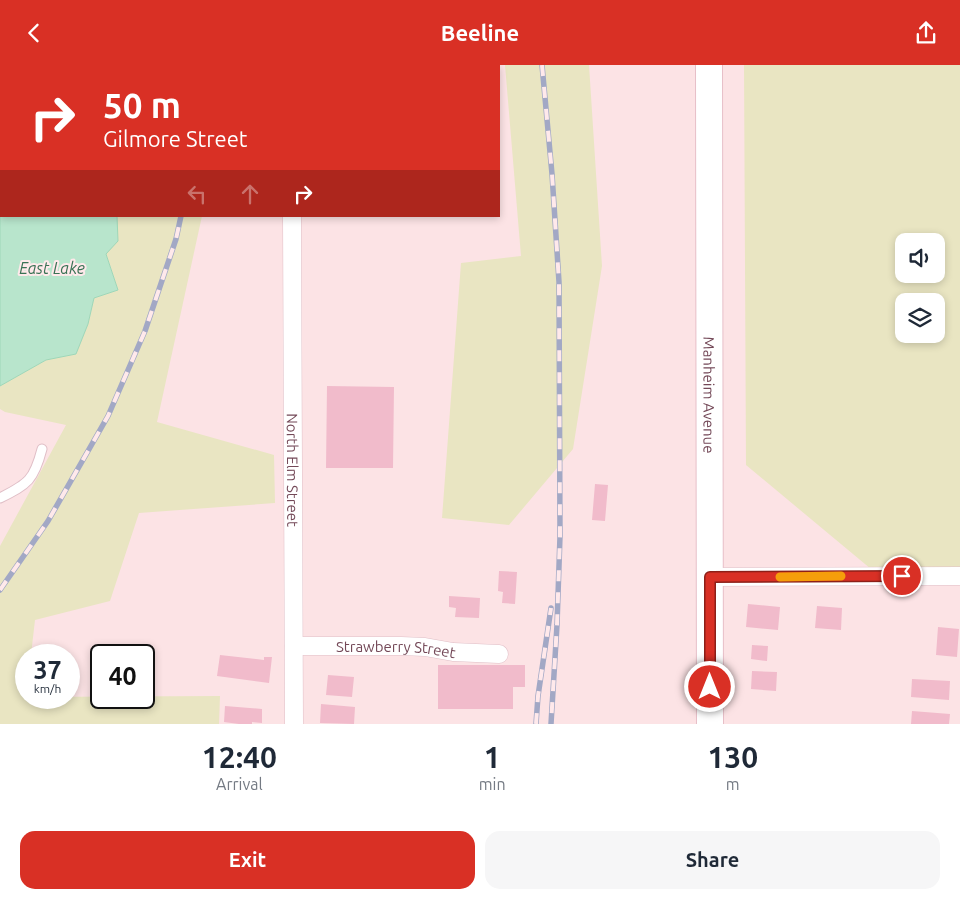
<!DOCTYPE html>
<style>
:root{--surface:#fff;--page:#f6f6f7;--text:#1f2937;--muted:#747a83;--accent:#d93025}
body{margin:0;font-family:Ubuntu,sans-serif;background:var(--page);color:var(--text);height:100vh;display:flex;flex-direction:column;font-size:19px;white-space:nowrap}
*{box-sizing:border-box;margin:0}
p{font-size:16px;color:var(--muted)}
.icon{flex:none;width:28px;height:28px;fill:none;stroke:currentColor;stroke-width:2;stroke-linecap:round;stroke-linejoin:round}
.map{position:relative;height:659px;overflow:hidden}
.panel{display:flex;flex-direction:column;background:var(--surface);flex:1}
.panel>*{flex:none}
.banner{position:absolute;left:0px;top:0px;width:500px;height:152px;box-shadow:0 2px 8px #0003;background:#d93025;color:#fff;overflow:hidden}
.fabs{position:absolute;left:895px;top:168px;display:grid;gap:10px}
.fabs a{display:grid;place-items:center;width:50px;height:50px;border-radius:10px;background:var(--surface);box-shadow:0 2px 8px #0003;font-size:25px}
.speed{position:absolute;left:15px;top:579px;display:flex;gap:10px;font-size:25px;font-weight:700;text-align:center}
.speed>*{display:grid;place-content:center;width:65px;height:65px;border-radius:50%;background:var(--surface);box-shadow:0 2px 8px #0003;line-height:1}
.speed small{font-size:12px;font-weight:400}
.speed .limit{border:2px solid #111;border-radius:8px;background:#fff;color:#111}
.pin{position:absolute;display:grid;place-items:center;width:42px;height:42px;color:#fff;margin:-21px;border:2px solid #fff;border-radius:50%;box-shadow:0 1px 5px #0007}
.me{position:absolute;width:55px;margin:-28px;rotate:0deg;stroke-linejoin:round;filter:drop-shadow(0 0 4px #0008)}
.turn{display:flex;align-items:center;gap:18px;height:105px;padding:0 20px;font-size:22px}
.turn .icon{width:65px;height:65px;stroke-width:2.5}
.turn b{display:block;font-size:35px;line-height:42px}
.lanes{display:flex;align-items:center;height:48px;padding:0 20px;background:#0003;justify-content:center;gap:25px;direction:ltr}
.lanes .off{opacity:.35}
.eta{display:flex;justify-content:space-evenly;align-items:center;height:85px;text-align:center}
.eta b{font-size:30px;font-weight:600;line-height:35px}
.primary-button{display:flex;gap:10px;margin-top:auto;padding:10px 20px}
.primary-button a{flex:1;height:58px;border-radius:15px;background:var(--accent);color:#fff;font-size:20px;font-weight:600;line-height:58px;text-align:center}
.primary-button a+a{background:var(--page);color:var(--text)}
header{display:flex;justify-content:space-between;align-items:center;height:65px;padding:0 20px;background:var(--accent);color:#fff;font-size:22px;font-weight:600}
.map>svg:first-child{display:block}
.green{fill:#e9e5c2;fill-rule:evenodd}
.water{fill:#b8e5cc;stroke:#9ed7b8}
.building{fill:#f1bbcb}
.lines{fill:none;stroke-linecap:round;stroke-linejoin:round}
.lane-casing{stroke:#e0bfc7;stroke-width:11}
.street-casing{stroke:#e0bfc7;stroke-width:19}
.secondary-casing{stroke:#e7bfc8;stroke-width:28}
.lane{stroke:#fff;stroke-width:9}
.street{stroke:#fff;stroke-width:18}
.secondary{stroke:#fff;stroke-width:26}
.rail-casing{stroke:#a2a8c5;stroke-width:5.5}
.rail{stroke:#ffe9eb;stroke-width:4;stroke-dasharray:11;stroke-linecap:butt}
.route-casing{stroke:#8d1f18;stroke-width:12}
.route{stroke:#d93025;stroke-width:9}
.slow{stroke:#f59e0b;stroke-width:9}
.labels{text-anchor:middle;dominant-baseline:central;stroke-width:4;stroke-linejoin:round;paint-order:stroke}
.street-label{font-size:15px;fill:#744958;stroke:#ffe9eb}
.water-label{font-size:16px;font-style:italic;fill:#3a7255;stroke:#ffe9eb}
</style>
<header><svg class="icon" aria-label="back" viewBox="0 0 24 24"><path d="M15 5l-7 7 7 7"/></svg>Beeline<svg class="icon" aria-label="share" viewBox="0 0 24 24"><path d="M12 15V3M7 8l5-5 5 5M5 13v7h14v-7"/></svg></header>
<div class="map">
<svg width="960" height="659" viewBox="0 0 960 659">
<rect width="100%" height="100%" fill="#fce3e5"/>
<path class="green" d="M0 0H272V1H1V43Z
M505 0H589L602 201 573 384 509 460 442 453 461 198 521 191Z
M744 0H960V509H877L746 400ZM904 176H936V209H904ZM904 236H936V269H904Z
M117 151H202L157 357 274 390 275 438 139 448 110 536 35 555 31 590H26V632L220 631 219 659H0V481L66 360 5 347 0 344V321L46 295 76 289 88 259 94 233 118 225 106 188 118 176Z"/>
<path class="water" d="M0 42 1 151H117L118 176 106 189 118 225 94 233 88 259 76 289 46 295 0 321Z"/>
<path class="building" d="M327 321 394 322 393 403H326Z
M595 419 608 420 605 456 592 455Z
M499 506 517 507 515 539 502 538 503 527 498 526Z
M449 531 480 533 479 553 455 552 456 543 449 542Z
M748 539 780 542 778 565 746 562Z
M817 541 842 543 841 565 815 563Z
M938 562 959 564 957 592 936 590Z
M752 580 768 581 767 596 751 594Z
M220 590 264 595V592H272L269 618 217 611Z
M438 600H525V622H513V644H438Z
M752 606 777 607 776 626 751 624Z
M328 610 354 612 352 632 326 630Z
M912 614 950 616 949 635 911 632Z
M321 639 355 642 354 659 320 658Z
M225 641 262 644V658L252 657V659H239L224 657Z
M912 646 950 649 949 659H911Z"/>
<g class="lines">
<defs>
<path id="lane" d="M0 433C28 419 34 415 42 384"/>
<g id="street">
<path d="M292 0V1"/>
<path id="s1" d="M292 151 294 659"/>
<path d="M710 512 960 511"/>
<path id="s2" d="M294 581H401L425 582 453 587 499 589"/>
</g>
<g id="secondary">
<path id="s3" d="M709 0 710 659"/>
</g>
</defs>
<use href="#lane" class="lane-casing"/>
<use href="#street" class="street-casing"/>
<use href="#secondary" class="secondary-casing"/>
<use href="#lane" class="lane"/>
<use href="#street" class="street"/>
<use href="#secondary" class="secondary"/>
<defs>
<path id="rail" d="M542 0 552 109 559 217 560 471 557 560 551 659
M217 1V0
M0 525 48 456 108 351 145 266 176 174 181 151
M536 659 538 631 551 543"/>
</defs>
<use href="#rail" class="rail-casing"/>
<use href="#rail" class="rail"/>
</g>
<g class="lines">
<defs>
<path id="route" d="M710 622V512L902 511"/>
</defs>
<use href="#route" class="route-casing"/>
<use href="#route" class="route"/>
<path class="slow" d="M780 512 841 511"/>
</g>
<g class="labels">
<g class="street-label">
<text stroke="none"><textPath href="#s3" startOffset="330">Manheim Avenue</textPath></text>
<text stroke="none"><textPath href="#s1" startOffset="254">North Elm Street</textPath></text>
<text stroke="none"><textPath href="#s2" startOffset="102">Strawberry Street</textPath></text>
</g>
<g class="water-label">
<text x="52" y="203">East Lake</text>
</g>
</g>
</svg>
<div class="fabs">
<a><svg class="icon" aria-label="sound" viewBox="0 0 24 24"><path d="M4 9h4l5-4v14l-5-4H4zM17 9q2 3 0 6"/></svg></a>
<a><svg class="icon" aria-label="layers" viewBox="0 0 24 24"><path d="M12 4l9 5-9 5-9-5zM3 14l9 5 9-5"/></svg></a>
</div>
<div class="speed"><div>37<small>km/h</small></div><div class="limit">40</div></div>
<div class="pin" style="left:902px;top:511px;background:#d93025"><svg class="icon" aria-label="arrive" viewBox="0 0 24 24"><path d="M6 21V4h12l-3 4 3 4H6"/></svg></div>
<svg class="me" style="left:710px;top:622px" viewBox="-20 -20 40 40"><circle r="17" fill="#d93025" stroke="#fff" stroke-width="3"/><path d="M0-11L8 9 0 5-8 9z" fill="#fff"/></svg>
<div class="banner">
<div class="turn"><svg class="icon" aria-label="right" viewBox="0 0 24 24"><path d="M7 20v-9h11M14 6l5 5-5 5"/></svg><div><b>50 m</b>Gilmore Street</div></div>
<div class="lanes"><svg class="icon off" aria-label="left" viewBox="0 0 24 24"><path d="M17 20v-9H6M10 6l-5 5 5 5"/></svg><svg class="icon off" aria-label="ahead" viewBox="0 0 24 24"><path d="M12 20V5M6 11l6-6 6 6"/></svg><svg class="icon" aria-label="right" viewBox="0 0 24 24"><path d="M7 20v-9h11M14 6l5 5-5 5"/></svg></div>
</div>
</div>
<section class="panel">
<div class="eta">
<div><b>12:40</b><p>Arrival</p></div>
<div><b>1</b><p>min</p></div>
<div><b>130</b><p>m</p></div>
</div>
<div class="primary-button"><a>Exit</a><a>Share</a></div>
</section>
